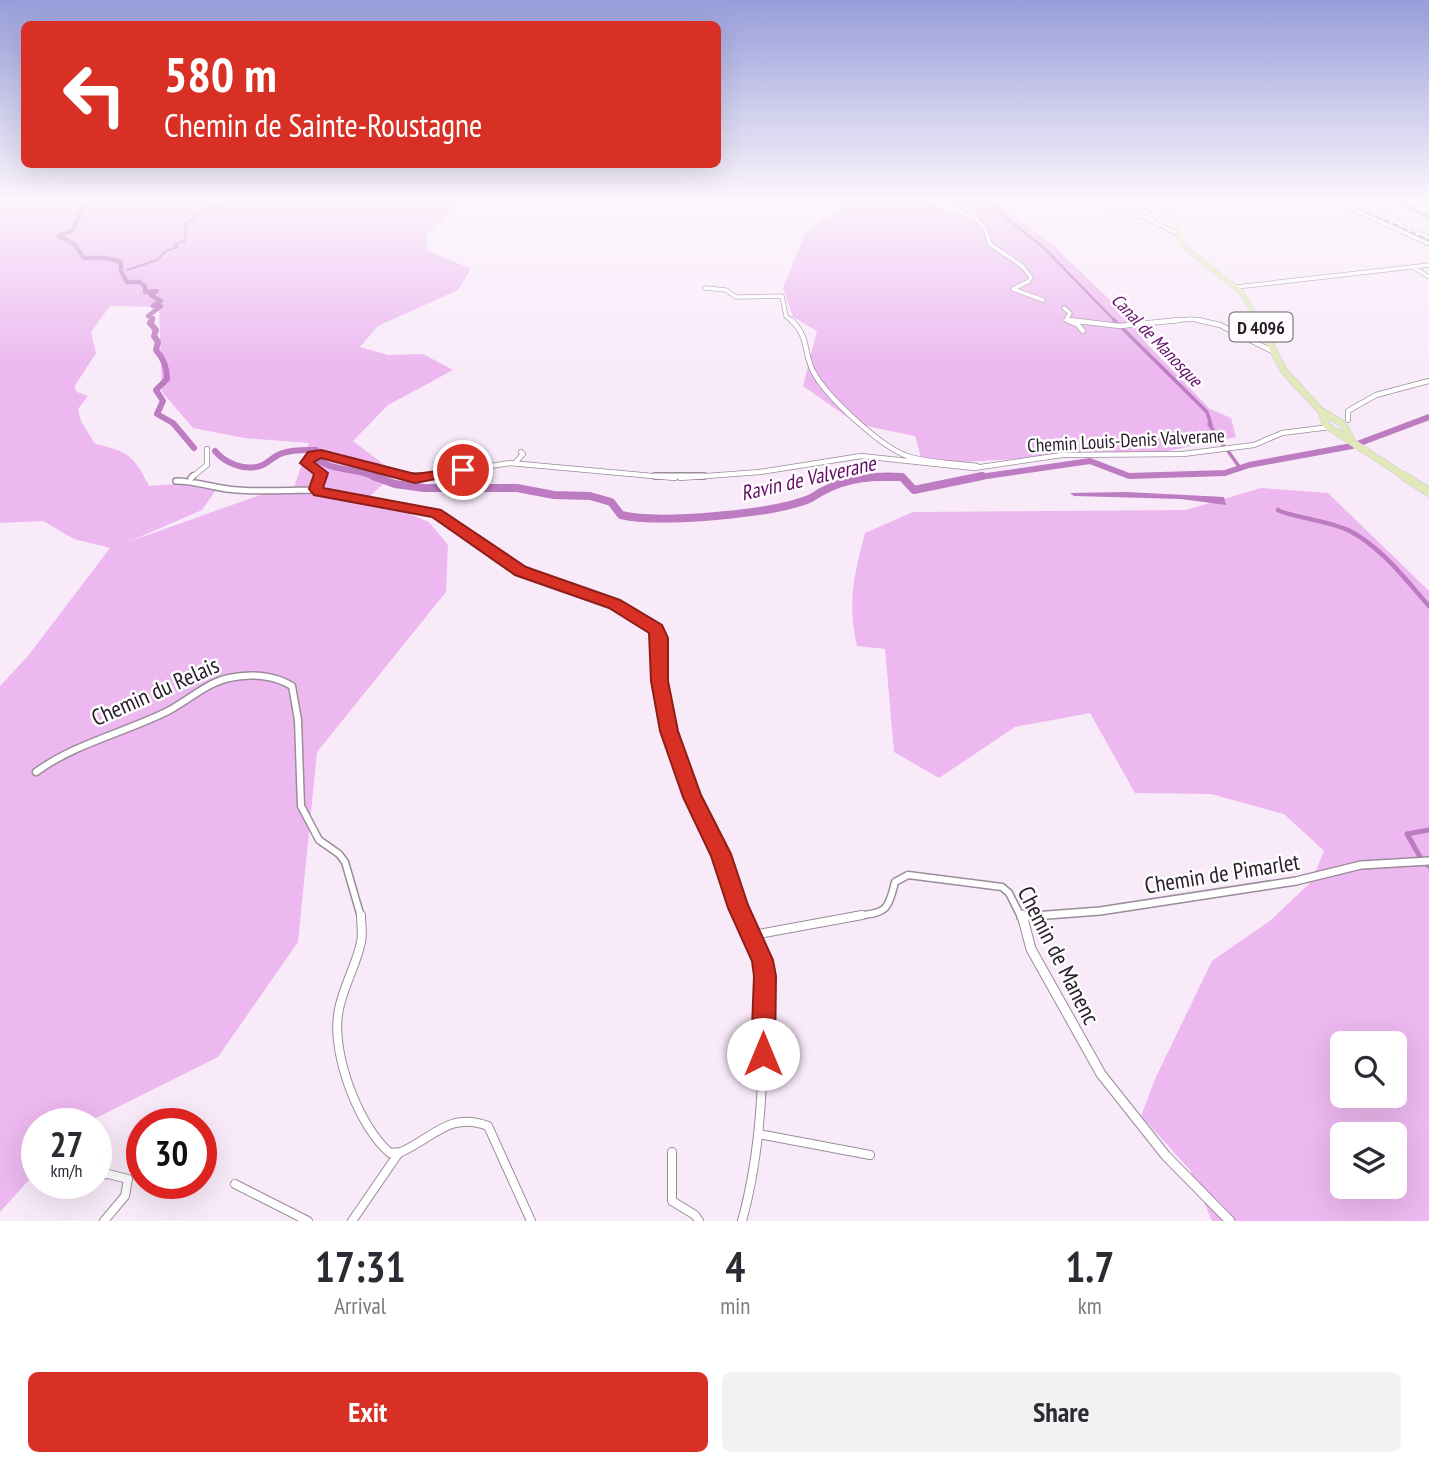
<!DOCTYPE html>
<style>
:root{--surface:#fff;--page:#f2f2f3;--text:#2b2b33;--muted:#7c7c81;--accent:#d93025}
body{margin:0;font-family:"PT Sans Narrow",sans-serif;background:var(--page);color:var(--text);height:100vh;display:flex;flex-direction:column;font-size:26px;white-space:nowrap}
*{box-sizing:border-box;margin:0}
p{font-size:23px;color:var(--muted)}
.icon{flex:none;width:38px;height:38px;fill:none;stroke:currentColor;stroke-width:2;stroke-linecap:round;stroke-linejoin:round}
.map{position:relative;height:1221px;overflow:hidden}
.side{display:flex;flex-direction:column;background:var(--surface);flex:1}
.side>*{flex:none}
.banner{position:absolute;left:21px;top:21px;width:700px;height:147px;border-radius:10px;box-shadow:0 7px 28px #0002;background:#d93025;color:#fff;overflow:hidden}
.controls{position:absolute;left:1330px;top:1031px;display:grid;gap:14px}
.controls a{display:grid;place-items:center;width:77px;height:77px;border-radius:10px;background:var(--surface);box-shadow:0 7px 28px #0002;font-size:35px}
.speed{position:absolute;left:21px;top:1108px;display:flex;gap:14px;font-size:35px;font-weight:700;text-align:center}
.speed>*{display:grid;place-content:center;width:91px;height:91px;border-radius:50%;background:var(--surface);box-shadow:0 7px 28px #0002;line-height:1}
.speed small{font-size:18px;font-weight:400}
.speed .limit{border:10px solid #d22;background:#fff;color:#111}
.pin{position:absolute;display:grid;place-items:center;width:60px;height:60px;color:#fff;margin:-30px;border:4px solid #fff;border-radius:50%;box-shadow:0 2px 7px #0007}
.me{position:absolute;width:77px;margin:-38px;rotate:0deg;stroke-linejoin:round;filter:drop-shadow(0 0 5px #0008)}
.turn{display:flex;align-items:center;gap:24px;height:147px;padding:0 28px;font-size:32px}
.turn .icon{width:91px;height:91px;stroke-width:2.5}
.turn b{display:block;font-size:49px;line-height:60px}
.eta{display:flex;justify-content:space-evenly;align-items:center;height:119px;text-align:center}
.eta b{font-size:42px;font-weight:700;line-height:49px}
.cta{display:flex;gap:14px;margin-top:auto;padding:14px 28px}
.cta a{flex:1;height:80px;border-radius:10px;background:var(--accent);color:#fff;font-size:28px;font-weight:700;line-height:80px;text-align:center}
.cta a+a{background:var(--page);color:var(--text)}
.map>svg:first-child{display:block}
.green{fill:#ecb8ef;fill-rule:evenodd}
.water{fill:#bd7bc2}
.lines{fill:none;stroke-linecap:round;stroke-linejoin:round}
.stream{stroke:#bd7bc2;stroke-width:2}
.canal-far3{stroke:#bd7bc2;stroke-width:2.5}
.canal-far2{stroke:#bd7bc2;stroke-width:3.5}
.canal-far1{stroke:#bd7bc2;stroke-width:4.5}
.canal{stroke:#bd7bc2;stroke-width:5}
.river-far2{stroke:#bd7bc2;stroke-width:4.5}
.river-far1{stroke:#bd7bc2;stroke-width:6}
.river{stroke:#bd7bc2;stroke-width:8}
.minor-far4-casing{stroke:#9a8c9a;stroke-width:5}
.minor-far3-casing{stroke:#9a8c9a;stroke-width:6}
.minor-far2-casing{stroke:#9a8c9a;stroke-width:8}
.minor-far1-casing{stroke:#9a8c9a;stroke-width:9}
.minor-casing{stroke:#9a8c9a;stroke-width:10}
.tertiary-far1-casing{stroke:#9a8c9a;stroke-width:10}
.tertiary-casing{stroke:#9a8c9a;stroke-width:11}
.primary-far2-casing{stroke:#d8d7d8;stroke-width:6}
.primary-far1-casing{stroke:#d8d7d8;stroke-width:8}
.primary-casing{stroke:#d8d7d8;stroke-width:10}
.minor-far4{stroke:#fff;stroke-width:3.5}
.minor-far3{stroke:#fff;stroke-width:4.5}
.minor-far2{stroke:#fff;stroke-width:5}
.minor-far1{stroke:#fff;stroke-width:6}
.minor{stroke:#fff;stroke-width:8}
.tertiary-far1{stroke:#fff;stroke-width:7}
.tertiary{stroke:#fff;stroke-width:9}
.primary-far2{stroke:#e2e9b8;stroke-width:4.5}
.primary-far1{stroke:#e2e9b8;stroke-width:6}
.primary{stroke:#e2e9b8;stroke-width:8}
.rail{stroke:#827983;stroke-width:2;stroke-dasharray:6 3.5;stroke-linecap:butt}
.route{fill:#d93025;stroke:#8d1f18;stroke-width:2}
.labels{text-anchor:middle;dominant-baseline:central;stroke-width:5;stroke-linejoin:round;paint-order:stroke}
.shield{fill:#fffcff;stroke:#676368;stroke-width:2}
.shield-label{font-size:18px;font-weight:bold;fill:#262127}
.far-water-label{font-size:18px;font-style:italic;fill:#610c68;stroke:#fffcff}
.street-label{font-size:19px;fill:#262127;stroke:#fffcff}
.water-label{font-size:21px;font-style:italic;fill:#610c68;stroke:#fffcff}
.near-street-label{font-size:23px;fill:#262127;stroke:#fffcff}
</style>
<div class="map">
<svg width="1429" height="1221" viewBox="0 0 1429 1221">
<rect width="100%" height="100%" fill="#f9eafa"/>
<path class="green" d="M0 197H458L457 206 427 233V250L471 269 458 290 378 326 360 347 388 355 423 354 453 370 388 405 353 441 395 473 369 497 429 522 448 545 446 592 317 752 298 942 218 1057 86 1123 37 1124V1171L0 1212V686L28 656 110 548 74 539 43 521 0 523ZM110 306 159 307 162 392 193 428 244 438 309 443 292 493 263 494 128 542 202 510 215 491 178 484 149 486C134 456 128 451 95 444L81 421 78 409 88 396 77 392 74 387 96 353 91 332Z
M860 197H986L1050 242 1136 325 1144 341 1210 409 1231 418 1236 437 1163 452 1056 453 1020 459 923 464 915 436 857 424 803 386 817 331 793 317 783 288 805 233 852 199Z
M1261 488 1328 493 1429 591V1221H1212L1190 1170 1141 1116 1156 1077 1212 961 1271 920 1311 882 1324 851 1284 814 1211 794 1135 793 1090 713 1015 727 939 778 894 752 885 649 857 646C847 603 854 575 865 533L913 512 1186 510ZM1342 1043H1395V1096H1342ZM1342 1134H1395V1186H1342Z"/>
<path class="water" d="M1126 492 1224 497 1226 505 1181 499 1074 496 1070 493Z"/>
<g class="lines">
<path class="stream" d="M127 270 157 260 166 251 177 247 175 244 185 241 186 224 203 211 240 197"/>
<path class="canal-far3" d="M980 197 1044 248 1116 322
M1392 197 1429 218
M811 198 830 203 855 197"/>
<path class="canal-far2" d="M1114 320 1207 412 1211 425
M1209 424 1225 448
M1228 451 1240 468"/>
<path class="canal-far1" d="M1278 510C1283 515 1334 522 1350 531 1382 548 1405 579 1429 606"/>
<path class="canal" d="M1429 830 1407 834 1423 862 1429 866"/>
<path class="river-far2" d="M90 197 91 202 81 212 73 230 59 236 74 244 84 258H106L121 262V271L127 282H139L145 286V292L157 291 151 295 161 301 153 306H161L148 316 153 318 151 322"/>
<path class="river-far1" d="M152 320 150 323 156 330 154 336 158 342 156 350C164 359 167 367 167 379L156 390 163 401 157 414 173 423 194 448
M215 451C225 463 244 471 260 466 268 464 274 455 283 453 294 449 305 450 316 450
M316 458C333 473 357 467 376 478
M870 478H903
M973 478 1090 461 1129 476 1225 473 1249 465 1352 446 1429 417"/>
<path class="river" d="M373 476 395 484 424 488H517L554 495 590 496 611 502 621 515C659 524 773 514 809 499 814 497 818 493 823 491 846 478 877 475 902 477L914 490 982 476"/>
<defs>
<path id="minor-far4" d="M919 197 975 218 985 228 990 244 1022 266 1031 277 1029 281 1013 289
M1077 197 1146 218 1178 234 1179 238
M1122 197 1142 208 1153 219
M789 198 820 197
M1251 205 1342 204 1429 244
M1384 212 1406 229 1429 238
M1413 267 1429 277
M1236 287 1429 265
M705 288 726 290 736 297 782 296 786 316 793 322
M1013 289 1043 300
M1064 308 1070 313 1066 320 1071 322
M1067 320 1085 322
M1161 322 1192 319 1206 322"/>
<path id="minor-far3" d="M791 320C810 337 803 354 814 373 828 398 880 446 907 456 928 463 955 463 977 466
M1067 320 1078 325 1083 331
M1069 320 1120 326 1179 320
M1198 320 1220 325 1274 352
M1348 420V411L1376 395 1429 381
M515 463 523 454 521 452
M191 478 207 465V449
M320 478 321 473 308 466V458L322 454 414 478
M416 478 510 463 675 478
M680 478 760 472 861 456 974 468 1062 455 1183 454 1254 445 1282 433 1330 427"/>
<path id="minor-far2" d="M320 476 316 489 318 492 436 513 520 571 614 604 656 629 659 638V673
M407 476H427
M655 476H704
M191 478 193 476
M176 481C197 481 216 489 237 490 263 492 290 490 316 490"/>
<path id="minor-far1" d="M659 671 669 731 692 797 721 854 743 917
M36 772C76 743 124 733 168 711 189 700 206 683 229 678 250 673 274 675 292 686L298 720 301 806 319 840 339 854 345 862 361 917
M852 917C884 911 887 916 895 882L908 875 1002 887 1009 893 1020 915"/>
<path id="minor" d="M361 915C361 924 363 934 361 942 356 967 341 990 338 1015 332 1055 359 1127 390 1153L401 1152C433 1138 450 1111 488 1126L531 1221
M753 935 862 915
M759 1134 870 1155
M672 1152V1201L695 1215 699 1221
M96 1175 108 1174 128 1179 125 1196 104 1221
M235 1184 308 1221
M82 1189 87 1183
M352 1221 398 1154
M742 1221C765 1138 763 1054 764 969L758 947 742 915"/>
<path id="tertiary-far1" d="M1021 917 1100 911 1296 881 1361 865 1429 861"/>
<path id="tertiary" d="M1022 915 1031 949 1101 1074 1166 1156 1230 1221"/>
<path id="primary-far2" d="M1160 197 1176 224
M1175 221 1182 245 1241 292 1259 322"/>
<path id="primary-far1" d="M1258 320 1284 371 1321 411 1343 424 1351 439
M1322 413 1326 425 1407 478"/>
<path id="primary" d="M1404 476 1429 492"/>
</defs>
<use href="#minor-far4" class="minor-far4-casing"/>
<use href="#minor-far3" class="minor-far3-casing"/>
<use href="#minor-far2" class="minor-far2-casing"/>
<use href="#minor-far1" class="minor-far1-casing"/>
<use href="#minor" class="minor-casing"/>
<use href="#tertiary-far1" class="tertiary-far1-casing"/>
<use href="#tertiary" class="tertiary-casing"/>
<use href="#primary-far2" class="primary-far2-casing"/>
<use href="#primary-far1" class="primary-far1-casing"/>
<use href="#primary" class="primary-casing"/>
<use href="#minor-far4" class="minor-far4"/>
<use href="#minor-far3" class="minor-far3"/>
<use href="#minor-far2" class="minor-far2"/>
<use href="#minor-far1" class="minor-far1"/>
<use href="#minor" class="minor"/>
<use href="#tertiary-far1" class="tertiary-far1"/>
<use href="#tertiary" class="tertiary"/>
<use href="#primary-far2" class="primary-far2"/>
<use href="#primary-far1" class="primary-far1"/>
<use href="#primary" class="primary"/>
<path class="rail" d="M1332 197 1429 240"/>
</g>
<linearGradient id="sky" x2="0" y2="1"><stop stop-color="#979dd9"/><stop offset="0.54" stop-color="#fcf6fd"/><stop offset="1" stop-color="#fcf6fd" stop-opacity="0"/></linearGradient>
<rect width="1429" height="368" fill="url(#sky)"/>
<path class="route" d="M321 450 415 474 468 467V473L415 483 321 458 314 462 328 473 323 488 441 510 526 567 620 600 662 625 668 638V681L678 731 701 795 731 854 748 905 773 960 776 976 775 1054 771 1062 763 1066 754 1062 751 1054 754 976 752 961 728 908 711 856 683 797 660 731 651 681 649 633 609 608 515 575 432 517 314 495 309 489 314 474 300 463 308 452Z"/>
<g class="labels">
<rect class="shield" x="1229.5" y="312.5" width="63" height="29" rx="5"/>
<g class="shield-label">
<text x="1261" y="327">D 4096</text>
</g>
<g class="far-water-label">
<text transform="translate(1157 340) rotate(46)">Canal de Manosque</text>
</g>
<g class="street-label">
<text transform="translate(1126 440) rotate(-3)">Chemin Louis-Denis Valverane</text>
</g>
<g class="water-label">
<text transform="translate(808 478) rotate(-13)">Ravin de Valverane</text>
</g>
<g class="near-street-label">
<text transform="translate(155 691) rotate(-24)">Chemin du Relais</text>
<text transform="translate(1222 873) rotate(-9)">Chemin de Pimarlet</text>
<text transform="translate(1059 955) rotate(63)">Chemin de Manenc</text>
</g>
</g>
</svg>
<div class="controls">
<a><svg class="icon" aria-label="search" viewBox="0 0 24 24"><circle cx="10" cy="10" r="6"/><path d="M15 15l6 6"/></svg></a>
<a><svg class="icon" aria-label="layers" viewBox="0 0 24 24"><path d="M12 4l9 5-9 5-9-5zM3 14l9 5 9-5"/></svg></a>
</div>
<div class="speed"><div>27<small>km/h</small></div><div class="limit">30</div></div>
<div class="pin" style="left:463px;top:470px;background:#d93025"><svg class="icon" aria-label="arrive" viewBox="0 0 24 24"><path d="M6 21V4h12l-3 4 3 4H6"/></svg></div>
<svg class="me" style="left:763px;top:1054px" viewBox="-20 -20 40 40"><circle r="19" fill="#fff"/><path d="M0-13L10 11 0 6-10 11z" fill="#d93025"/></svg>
<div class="banner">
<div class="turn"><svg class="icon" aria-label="left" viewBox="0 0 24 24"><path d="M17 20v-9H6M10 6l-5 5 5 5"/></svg><div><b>580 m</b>Chemin de Sainte-Roustagne</div></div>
</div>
</div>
<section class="side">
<div class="eta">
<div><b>17:31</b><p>Arrival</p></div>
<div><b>4</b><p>min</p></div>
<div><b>1.7</b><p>km</p></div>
</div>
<div class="cta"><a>Exit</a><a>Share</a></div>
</section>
